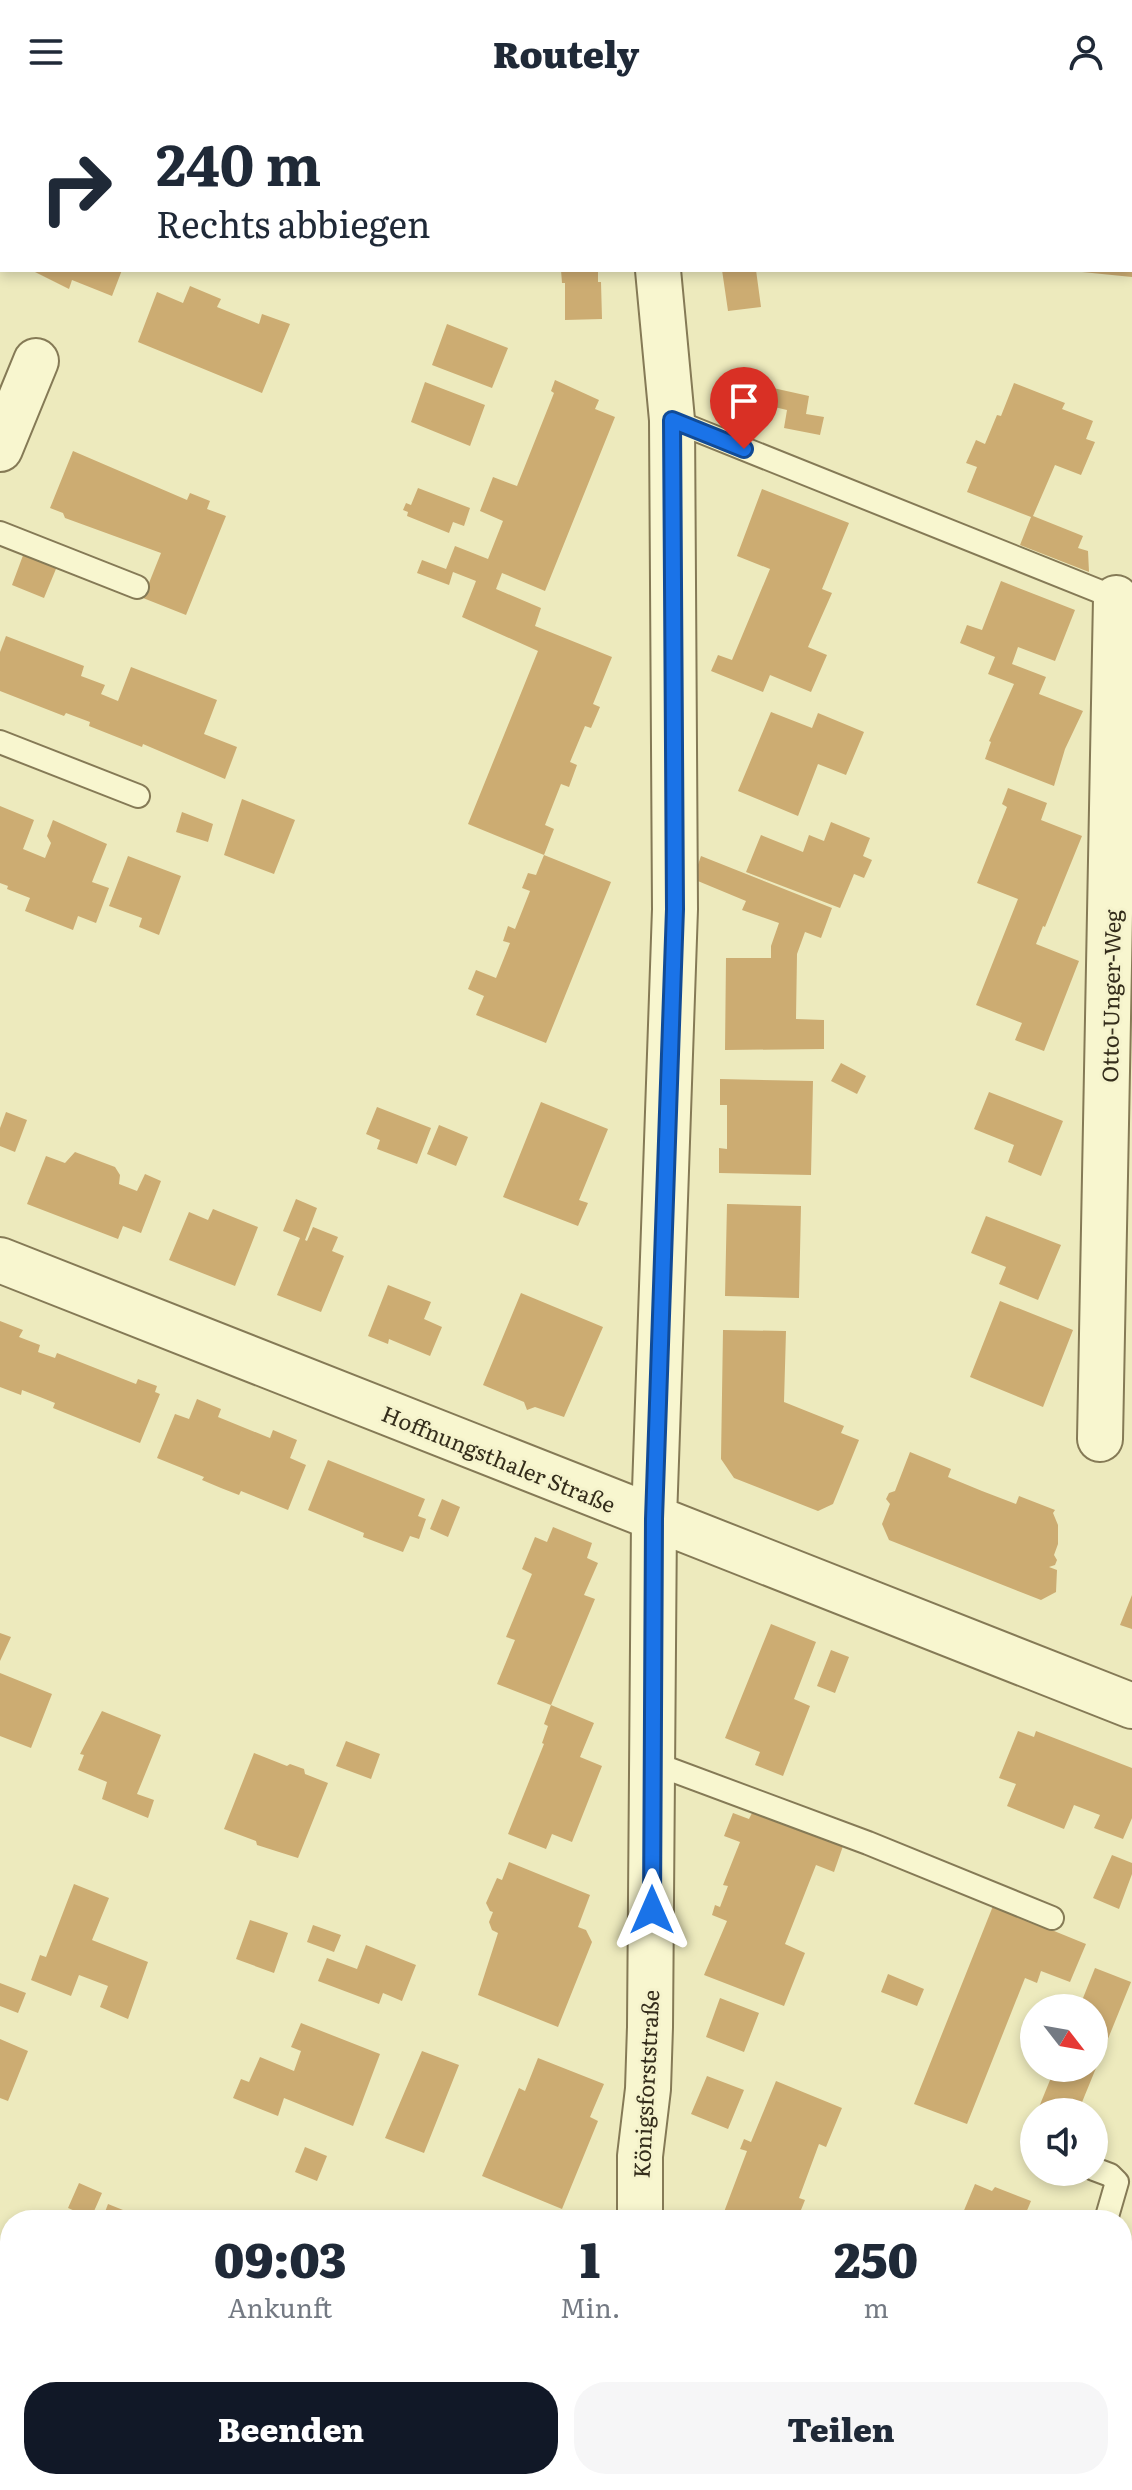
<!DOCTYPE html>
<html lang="de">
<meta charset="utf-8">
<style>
:root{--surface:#fff;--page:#f6f6f7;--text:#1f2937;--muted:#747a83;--accent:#111827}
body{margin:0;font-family:Literata,serif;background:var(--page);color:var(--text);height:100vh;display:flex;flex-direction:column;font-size:30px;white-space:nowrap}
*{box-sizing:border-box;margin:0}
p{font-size:26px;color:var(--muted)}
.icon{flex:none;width:44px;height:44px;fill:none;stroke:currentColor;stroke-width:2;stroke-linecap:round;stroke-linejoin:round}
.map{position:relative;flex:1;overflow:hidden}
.drawer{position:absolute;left:0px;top:2106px;width:1132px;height:280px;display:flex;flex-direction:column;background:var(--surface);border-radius:32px 32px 0 0;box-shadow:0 4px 12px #0003}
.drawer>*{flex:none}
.top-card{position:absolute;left:0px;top:0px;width:1132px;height:168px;box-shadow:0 4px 12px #0003;background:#fff;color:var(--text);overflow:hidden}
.needle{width:52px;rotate:121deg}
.fabs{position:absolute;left:1020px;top:1890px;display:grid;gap:16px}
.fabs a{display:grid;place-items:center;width:88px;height:88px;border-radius:50%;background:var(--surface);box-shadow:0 4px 12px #0003;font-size:40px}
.pin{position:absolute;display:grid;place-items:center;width:68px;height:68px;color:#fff;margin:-82px -34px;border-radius:50% 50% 50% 0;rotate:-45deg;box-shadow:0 0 8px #0007}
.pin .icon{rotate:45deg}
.me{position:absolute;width:88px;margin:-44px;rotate:0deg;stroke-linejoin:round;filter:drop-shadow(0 0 6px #0008)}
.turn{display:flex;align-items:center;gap:28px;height:168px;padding:0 24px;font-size:36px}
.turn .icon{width:104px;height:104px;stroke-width:2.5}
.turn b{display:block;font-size:56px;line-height:68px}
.eta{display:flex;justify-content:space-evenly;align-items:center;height:136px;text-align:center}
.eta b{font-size:48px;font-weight:800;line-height:56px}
.action{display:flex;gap:16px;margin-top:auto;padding:16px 24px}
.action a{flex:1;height:92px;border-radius:32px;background:var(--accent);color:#fff;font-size:32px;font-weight:800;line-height:92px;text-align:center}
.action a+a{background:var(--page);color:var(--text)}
header{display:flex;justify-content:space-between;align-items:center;height:104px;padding:0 24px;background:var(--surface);font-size:36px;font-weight:800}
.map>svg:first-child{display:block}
.building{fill:#ccac72}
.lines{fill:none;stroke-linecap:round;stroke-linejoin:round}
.service-casing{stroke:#857a56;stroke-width:26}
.minor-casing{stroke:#857a56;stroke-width:48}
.service{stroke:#f8f6cf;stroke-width:22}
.minor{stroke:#f8f6cf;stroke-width:44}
.route-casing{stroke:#114b97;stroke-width:20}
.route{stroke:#1a73e8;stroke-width:14}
.labels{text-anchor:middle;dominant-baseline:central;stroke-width:6;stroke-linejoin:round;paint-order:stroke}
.street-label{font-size:22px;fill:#342d1b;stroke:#f5f3cc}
</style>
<header><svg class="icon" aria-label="menu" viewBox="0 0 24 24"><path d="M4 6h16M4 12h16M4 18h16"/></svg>Routely<svg class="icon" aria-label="person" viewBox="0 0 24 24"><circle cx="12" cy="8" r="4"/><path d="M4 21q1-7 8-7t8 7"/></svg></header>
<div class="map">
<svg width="1132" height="2386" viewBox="0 0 1132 2386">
<rect width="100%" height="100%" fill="#edeabd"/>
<path class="building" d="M31 166H122L112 192 72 176 69 185Z
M561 166H598V178H601L602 215 565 216V179H562Z
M722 166H756L761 203 728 207Z
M1082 166H1132V173L1082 168Z
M190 182 221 195 217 203 259 220 262 210 290 220 262 289 138 238 157 188 183 199Z
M447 220 508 244 492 284 432 261Z
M555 276 599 296 595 305 615 313 545 487 502 469 496 485 541 504 535 522 612 553 593 600 600 603 591 624 585 622 570 658 577 661 569 683 561 680 545 721 554 725 544 751 611 778 546 939 476 911 484 892 468 885 476 866 496 874 510 839 503 837 508 822 515 825 530 787 522 784 528 769 536 771 544 751 468 720 538 547 462 513 476 477 453 468 449 481 417 469 422 456 446 465 455 442 488 455 503 417 480 407 493 373 517 382 554 289 551 287Z
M425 278 485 301 470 342 411 318Z
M1014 279 1065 299 1062 305 1093 317 1086 335 1095 338 1081 371 1055 361 1033 412 1083 432 1078 444 1088 447 1089 468 1020 441 1031 413 967 388 977 363 966 359 976 336 985 340 997 311 1001 312Z
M773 284 809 292 806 310 824 313 820 331 784 324 787 306 770 302Z
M73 347 187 396 190 389 210 397 207 405 226 412 186 511 143 494 161 449 65 414 63 409 50 404Z
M418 384 470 404 464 422 453 418 449 429 407 412 408 408 403 406 406 399 411 401Z
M762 385 849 419 822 485 832 489 808 543 827 551 811 588 770 571 763 588 711 567 718 551 732 556 770 465 737 452Z
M25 446 58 460 44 494 12 481Z
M1001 477 1075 506 1055 557 1018 543 1012 560 1046 573 1039 590 1083 607 1065 645 1054 682 985 655 991 638 989 637 1014 580 988 570 995 553 960 539 967 521 982 526Z
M6 532 84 562 81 572 105 581 101 590 118 597 131 563 217 596 204 630 237 643 225 675 143 640 142 643 89 622 90 618 66 609 64 612 0 587V548Z
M771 608 812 624 818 609 864 628 846 671 818 660 798 712 738 687Z
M1008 684 1047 699 1041 716 1082 732 1045 823 1043 822 1036 840 1079 857 1044 947 1015 936 1022 919 976 901 1018 795 977 779 1007 703 1002 700Z
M242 695 295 716 274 770 224 751Z
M0 702 34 716 23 745 45 754 51 739 47 732 53 716 107 740 92 778 109 784 96 819 78 812 73 826 25 807 30 794 7 785 8 782 0 779Z
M182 708 213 720 208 738 176 728Z
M831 718 870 734 863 752 872 756 864 774 854 770 840 804 746 768 761 731 803 748 809 731 824 737Z
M128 752 181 772 159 831 139 823 142 814 109 802Z
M701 752 832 804 821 834 805 828 797 850 796 915 824 916V945L725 946 726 854H771V842L779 819 742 806 746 797 693 775Z
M841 959 866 972 857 990 831 977Z
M720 975 813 977 811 1071 719 1069V1044L727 1045V1001H720Z
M989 988 1063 1017 1041 1072 1008 1058 1014 1041 974 1025Z
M541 998 608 1025 579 1096 588 1099 578 1122 503 1093Z
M377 1003 431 1024 417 1060 377 1045 380 1036 366 1030Z
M6 1008 27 1016 15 1048 0 1042V1024Z
M439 1021 468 1033 456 1062 427 1050Z
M75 1048 115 1063 120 1071 119 1080 137 1087 145 1070 161 1077 141 1129 123 1122 118 1135 27 1100 46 1052 65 1059Z
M296 1095 317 1104 305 1136 307 1137 313 1123 338 1133 332 1147 344 1152 321 1208 277 1191 300 1134 283 1127Z
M727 1100 801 1102 799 1194 725 1192Z
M213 1105 258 1123 235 1182 169 1156 189 1108 208 1116Z
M986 1112 1061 1141 1038 1196 999 1180 1006 1163 971 1149Z
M388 1181 431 1198 424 1215 442 1223 430 1252 389 1235 388 1240 368 1232Z
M521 1189 603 1223 564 1313 535 1303 527 1306 524 1298 483 1281Z
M1000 1197 1073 1226 1043 1303 970 1273Z
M0 1217 23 1226 19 1233 40 1241 38 1248 55 1254 57 1249 136 1280 138 1275 157 1282 155 1288 160 1290 140 1339 53 1304 55 1299 40 1293 22 1286 21 1291 0 1283Z
M723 1226 786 1227 784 1298 844 1322 841 1329 859 1336 833 1400 818 1407 734 1374 721 1355Z
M197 1295 221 1305 218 1313 245 1324 270 1334 273 1326 297 1336 290 1354 306 1361 288 1406 241 1387 239 1391 221 1384 202 1376 204 1373 157 1354 175 1310 189 1315Z
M910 1348 951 1365 948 1373 982 1387 1016 1400 1019 1392 1055 1406 1053 1409 1058 1421V1440L1054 1451 1057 1456 1055 1461 1049 1463 1057 1466 1056 1488 1041 1496 889 1436 882 1420 890 1400 886 1395 889 1389 895 1387Z
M328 1356 425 1395 418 1412 426 1415 419 1435 410 1432 403 1448 363 1433 364 1429 308 1406Z
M442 1395 460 1403 448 1433 430 1425Z
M553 1423 592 1439 587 1454 598 1459 584 1491 595 1495 551 1601 497 1580 515 1536 506 1533 532 1470 522 1465 535 1433 547 1438Z
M1132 1491V1525L1120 1521Z
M771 1520 816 1538 794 1595 810 1602 783 1672 755 1661 760 1648 725 1634Z
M0 1529 11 1533 0 1557Z
M831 1546 849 1553 835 1589 817 1582Z
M0 1569 52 1590 31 1644 0 1632Z
M551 1601 594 1619 580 1653 602 1662 572 1738 552 1730 546 1745 508 1730 544 1640 542 1639 548 1622 544 1620Z
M102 1607 161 1631 137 1690 154 1696 148 1714 102 1695 107 1678 78 1666 84 1651 80 1650Z
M1018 1627 1034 1633 1036 1627 1132 1664V1714L1123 1735 1094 1724 1100 1711 1074 1701 1064 1725 1007 1702 1016 1680 999 1674Z
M346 1637 380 1650 371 1675 336 1662Z
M254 1649 287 1662 290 1660 304 1665 305 1670 328 1679 298 1754 257 1741 256 1737 224 1725Z
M753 1707 843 1742 834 1768 816 1761 785 1840 805 1849 784 1902 704 1871 727 1817 712 1811 715 1801 720 1803 728 1782 723 1781 740 1738 724 1732 733 1709 749 1715Z
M1112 1751 1132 1759V1770L1119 1805 1093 1794Z
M509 1758 590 1791 578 1823 586 1826 592 1838 558 1923 478 1891 498 1829 492 1826 489 1818 493 1808 490 1807 486 1799 497 1774 502 1776Z
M74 1780 109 1794 92 1836 148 1858 128 1915 100 1903 108 1882 79 1871 71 1892 31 1876 40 1851 46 1853Z
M993 1802 1086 1840 1070 1878 1041 1867 1037 1879 1025 1874 967 2020 914 2000Z
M250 1816 288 1829 274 1869 236 1855Z
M313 1821 341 1831 334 1848 307 1838Z
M366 1841 416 1861 402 1897 383 1889 379 1900 318 1877 327 1854 357 1865Z
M1095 1864 1131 1878 1112 1925 1078 2008H1058L1039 2003 1055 1964H1094V1904H1079Z
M888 1870 924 1885 917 1902 881 1888Z
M0 1879 26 1889 18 1909 0 1902Z
M720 1894 759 1909 744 1948 706 1933Z
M301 1919 380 1950 353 2022 284 1994 278 2012 233 1994 241 1975 249 1978 260 1953 294 1967 301 1947 291 1943Z
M0 1935 28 1947 8 1997 0 1994Z
M422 1947 459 1961 424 2049 385 2034Z
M538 1954 604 1980 590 2013 598 2017 562 2105 482 2072 519 1984 525 1987Z
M707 1972 744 1986 728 2025 691 2010Z
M776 1977 842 2004 826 2043 819 2040 799 2094 805 2096 797 2116H721L747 2047 740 2045 744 2035 751 2038Z
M305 2043 327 2052 317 2077 295 2068Z
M79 2079 102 2089 91 2114 68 2104Z
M975 2080 992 2087 995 2083 1031 2097 1023 2116H960Z
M108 2100 148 2116H102Z
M10 2167V2226L5 2228 0 2226V2192Z
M21 2376H104L101 2386H17Z
M512 2376H571L588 2383 587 2386H508Z
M729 2376H808L804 2386H725Z
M993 2376H1077L1073 2386H989Z"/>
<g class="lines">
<defs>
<path id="service" d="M672 316 1116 494
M0 429 137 483
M0 638 138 692
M653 1659 868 1739 1052 1814
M1094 2065 1110 2071 1117 2078 1106 2116
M1122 2211 1132 2215"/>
<path id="minor" d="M639 0 640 2
M0 345 36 257
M0 1156 1132 1602
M1100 1335 1116 494
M640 2116V2052L648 1985 650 1923 654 1415 675 805 672 316 658 166
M637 2386V2376"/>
</defs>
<use href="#service" class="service-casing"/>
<use href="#minor" class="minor-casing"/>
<use href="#service" class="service"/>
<use href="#minor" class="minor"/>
</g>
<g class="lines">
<defs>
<path id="route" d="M652 1806 654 1415 675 805 672 316 744 345"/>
</defs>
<use href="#route" class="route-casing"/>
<use href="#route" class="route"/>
</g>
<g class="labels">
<g class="street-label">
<text transform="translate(1110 892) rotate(-89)">Otto-Unger-Weg</text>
<text transform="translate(499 1354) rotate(22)">Hoffnungsthaler Straße</text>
<text transform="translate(645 1980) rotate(-87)">Königsforststraße</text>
</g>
</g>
</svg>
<div class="fabs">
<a><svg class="needle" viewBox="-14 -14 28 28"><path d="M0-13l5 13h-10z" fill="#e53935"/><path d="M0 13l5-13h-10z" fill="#747a83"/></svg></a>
<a><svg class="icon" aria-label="sound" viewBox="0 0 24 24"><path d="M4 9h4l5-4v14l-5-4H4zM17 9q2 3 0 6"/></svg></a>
</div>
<div class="pin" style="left:744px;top:345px;background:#d93025"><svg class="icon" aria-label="arrive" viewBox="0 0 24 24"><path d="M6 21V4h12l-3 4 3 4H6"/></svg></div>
<svg class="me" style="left:652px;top:1806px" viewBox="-20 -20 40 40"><path d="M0-17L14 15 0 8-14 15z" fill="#1a73e8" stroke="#fff" stroke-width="4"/></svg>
<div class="top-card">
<div class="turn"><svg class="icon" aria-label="right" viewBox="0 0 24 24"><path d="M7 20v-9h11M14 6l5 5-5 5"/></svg><div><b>240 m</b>Rechts abbiegen</div></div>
</div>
<section class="drawer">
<div class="eta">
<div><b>09:03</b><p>Ankunft</p></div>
<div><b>1</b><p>Min.</p></div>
<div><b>250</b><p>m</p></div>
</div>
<div class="action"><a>Beenden</a><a>Teilen</a></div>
</section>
</div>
